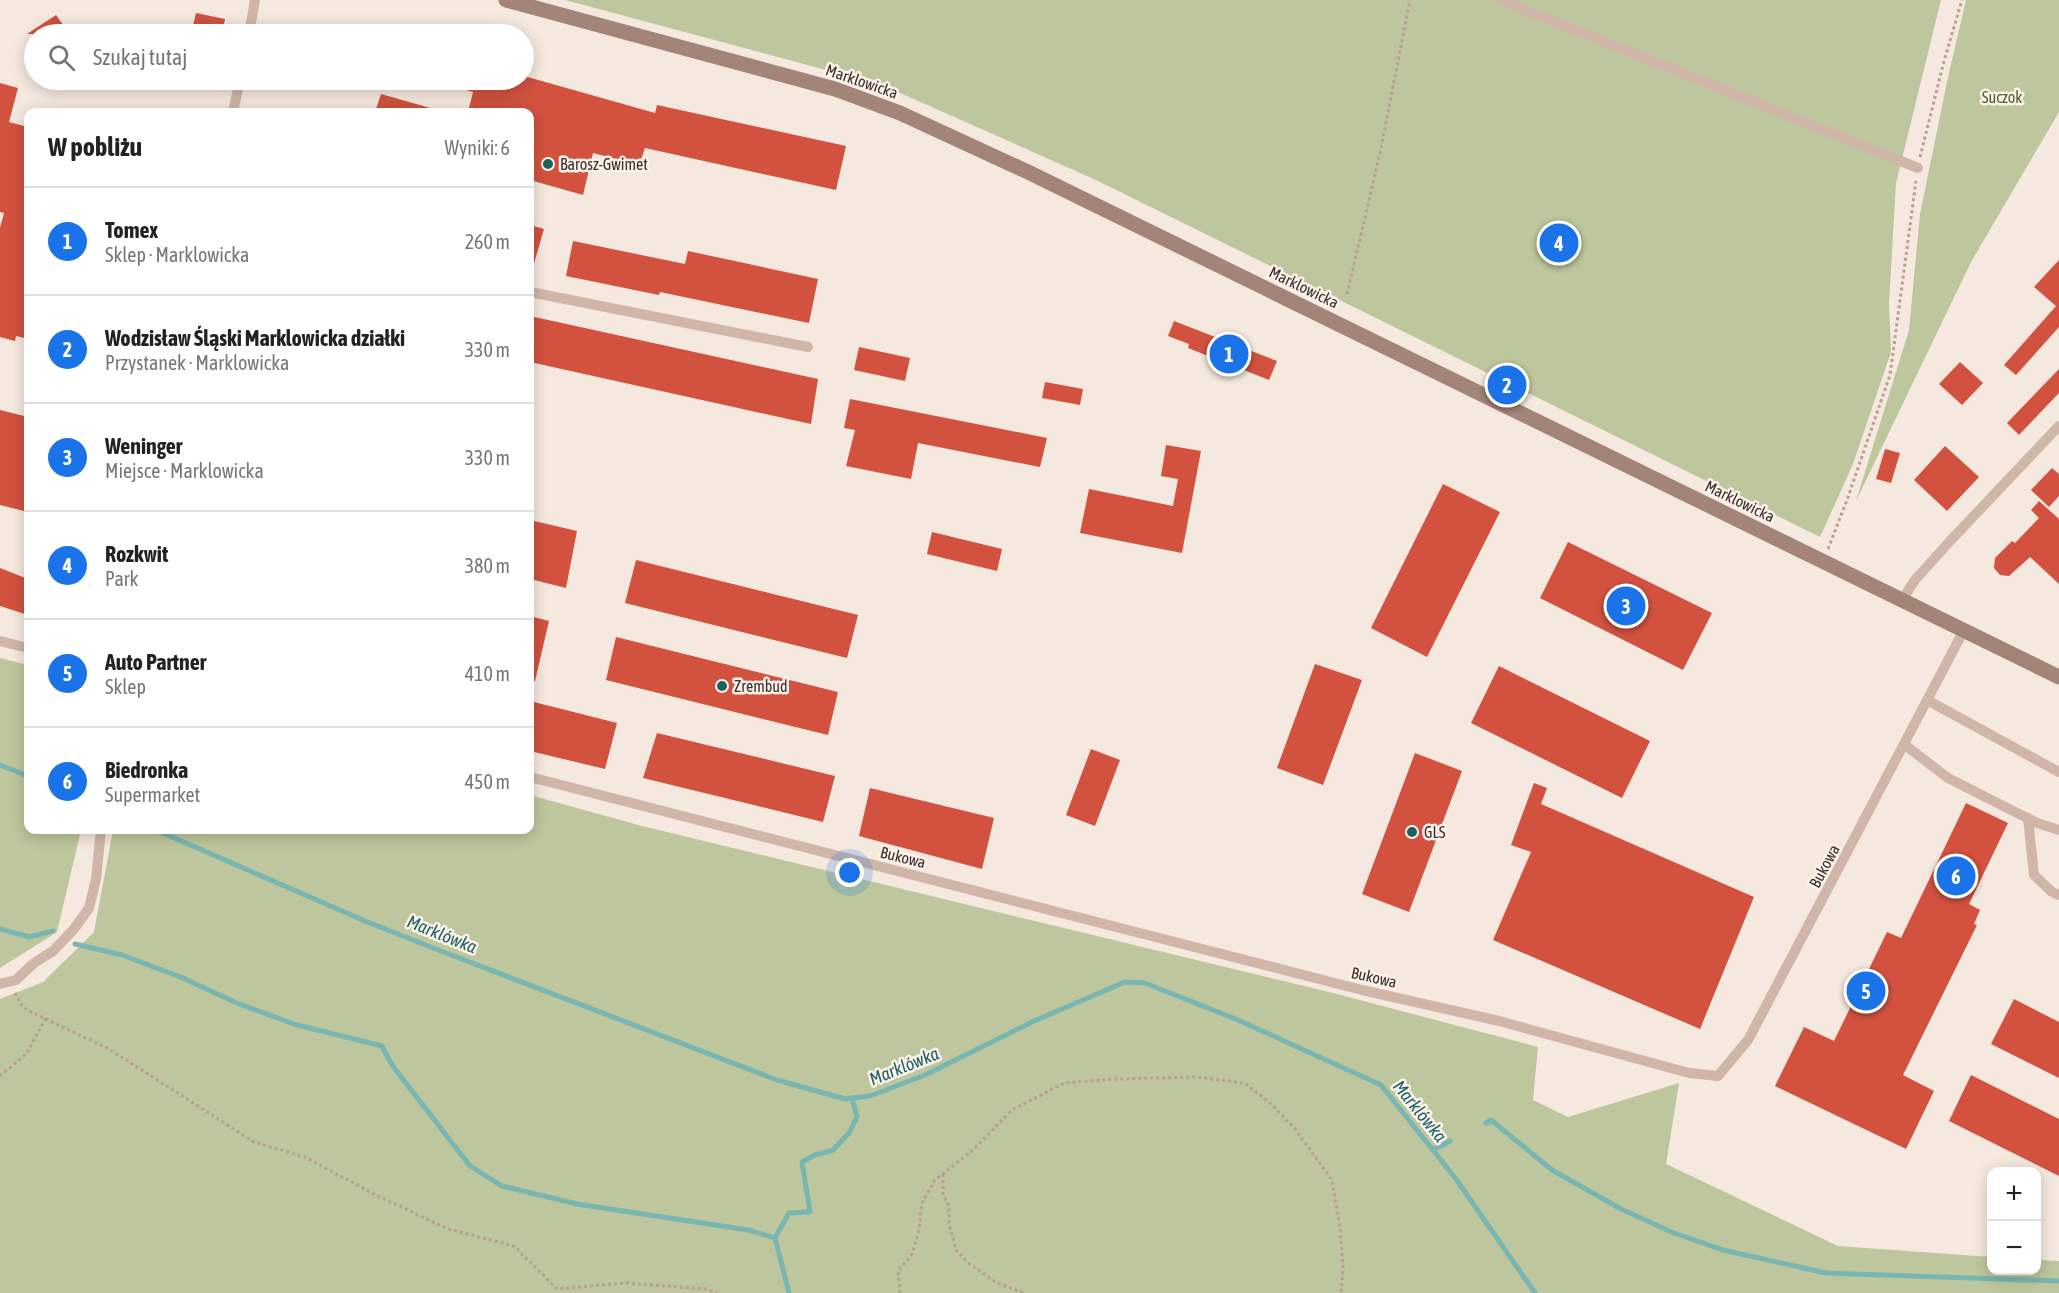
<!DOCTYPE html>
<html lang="pl">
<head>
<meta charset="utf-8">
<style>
	:root { --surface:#fff; --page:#f6f6f6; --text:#222; --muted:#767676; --line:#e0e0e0; --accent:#1a73e8 }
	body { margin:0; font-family:"Asap Condensed",sans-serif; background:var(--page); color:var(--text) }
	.controls { position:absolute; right:18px; bottom:18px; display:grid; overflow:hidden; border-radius:12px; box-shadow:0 3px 15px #0003 }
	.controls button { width:54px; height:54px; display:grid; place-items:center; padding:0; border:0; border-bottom:2px solid var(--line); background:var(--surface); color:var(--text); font:30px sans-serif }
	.you { position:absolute; left:850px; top:873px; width:21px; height:21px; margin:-15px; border:4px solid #fff; border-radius:50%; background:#1a73e8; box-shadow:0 0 0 9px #1a73e833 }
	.badge { display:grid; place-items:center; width:39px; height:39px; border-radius:50%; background:var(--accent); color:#fff; font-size:20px; font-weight:700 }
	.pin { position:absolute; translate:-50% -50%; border:3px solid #fff; box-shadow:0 2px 6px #0006 }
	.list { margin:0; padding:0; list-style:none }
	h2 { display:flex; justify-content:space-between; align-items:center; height:78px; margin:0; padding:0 24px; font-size:26px }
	h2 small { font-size:20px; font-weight:400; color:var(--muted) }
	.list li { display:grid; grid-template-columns:39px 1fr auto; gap:18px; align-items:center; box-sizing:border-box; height:108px; padding:0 24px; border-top:2px solid var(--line) }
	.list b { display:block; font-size:22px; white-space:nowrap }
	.list p { margin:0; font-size:20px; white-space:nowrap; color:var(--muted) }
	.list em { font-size:20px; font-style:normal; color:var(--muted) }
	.icon { flex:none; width:33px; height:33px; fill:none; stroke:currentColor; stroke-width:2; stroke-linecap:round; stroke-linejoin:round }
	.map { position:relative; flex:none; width:2059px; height:1293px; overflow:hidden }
	.search { position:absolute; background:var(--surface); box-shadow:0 3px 15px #0003; left:24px; top:24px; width:510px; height:66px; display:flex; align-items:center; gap:15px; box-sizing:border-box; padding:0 21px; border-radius:33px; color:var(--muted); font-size:22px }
	.panel { position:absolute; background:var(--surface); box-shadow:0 3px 15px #0003; left:24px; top:108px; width:510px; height:726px; border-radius:12px }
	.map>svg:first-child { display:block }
</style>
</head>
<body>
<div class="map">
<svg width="2059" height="1293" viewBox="0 0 2059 1293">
	<rect width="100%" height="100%" fill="#f5e8de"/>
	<!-- green -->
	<g fill="#bdc69c">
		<polygon points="565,0 1941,0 1896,183 1889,303 1891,352 1853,464 1820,537 1096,180 882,85"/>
		<polygon points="1966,0 2059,0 2059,112 1971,262 1856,501 1909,330 1920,214 1948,77"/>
		<polygon points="0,658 28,665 28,830 81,830 57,932 0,968"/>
		<polygon points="530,795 642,826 1337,994 1538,1047 1533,1100 1568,1117 1679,1083 1666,1164 1838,1246 1991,1257 1992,1270 2036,1270 2037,1260 2059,1261 2059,1293 0,1293 0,999 43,982 94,932 113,830 530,830"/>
	</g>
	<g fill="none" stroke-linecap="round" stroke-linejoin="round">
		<!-- stream -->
		<g stroke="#7ab6b1" stroke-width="5">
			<polyline points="0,765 28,776"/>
			<polyline points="156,830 365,921 428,946 777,1080 845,1099 870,1096 925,1075 1034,1021 1125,982 1145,983 1238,1020 1381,1085 1456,1179 1535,1293"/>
			<polyline points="0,929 29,937 53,931"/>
			<polyline points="75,944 122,955 183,978 239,1004 297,1025 382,1046 392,1065 470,1166 502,1186 577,1204 748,1230 775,1238"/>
			<polyline points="1486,1123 1491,1120 1552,1170 1623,1210 1674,1233 1723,1250 1826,1273 2059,1281"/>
			<polyline points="1433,1150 1450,1141"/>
			<polyline points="789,1293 775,1238 789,1213 810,1212 802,1162 815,1155 833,1150 849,1133 857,1117 852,1098"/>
		</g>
	</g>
	<!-- building -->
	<g fill="#d2523f">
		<polygon points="196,13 225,19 222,34 191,34"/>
		<polygon points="56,15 64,26 51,34 27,34"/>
		<polygon points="524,76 655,113 657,105 846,146 836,190 645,148 639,165 593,153 583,195 530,180 530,112 468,112 473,92 442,83 443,80 524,80"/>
		<polygon points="0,83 18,88 9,122 28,127 28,282 25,297 28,298 28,339 16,336 15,341 0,337 0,228 4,213 0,212"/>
		<polygon points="381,94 434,109 433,112 375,112"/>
		<polygon points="530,225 544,229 533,267 530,267"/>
		<polygon points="573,241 685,264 688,251 818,279 809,323 660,292 659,295 566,276"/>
		<polygon points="2059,260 2059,327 2016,375 2004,365 2056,306 2034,287"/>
		<polygon points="530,316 818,379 811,424 530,362"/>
		<polygon points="1174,321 1277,361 1269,380 1188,348 1189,344 1168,336"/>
		<polygon points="859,347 910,358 905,381 854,370"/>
		<polygon points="1960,362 1983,383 1962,405 1939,384"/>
		<polygon points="2059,369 2059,393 2019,435 2007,423"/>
		<polygon points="1045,382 1083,389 1080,405 1042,398"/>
		<polygon points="850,399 1047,438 1040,467 918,443 911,479 846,466 855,430 844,428"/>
		<polygon points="0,410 28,417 28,512 0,505"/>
		<polygon points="1166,445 1201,451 1182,553 1080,533 1089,489 1173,506 1178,479 1161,476"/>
		<polygon points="1945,446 1979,477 1947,511 1914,480"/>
		<polygon points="1885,449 1900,453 1891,483 1876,479"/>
		<polygon points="2052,468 2059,474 2059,496 2049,507 2031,490"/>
		<polygon points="1443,484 1500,512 1427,657 1371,628"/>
		<polygon points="2039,501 2059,519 2059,584 2030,557 2009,576 2000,575 1994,568 1995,558 2012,541 2015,543 2039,518 2031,510"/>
		<polygon points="530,520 577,531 566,588 530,579"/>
		<polygon points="932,532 1002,549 997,571 927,554"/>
		<polygon points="1568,542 1712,613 1683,670 1540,598"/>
		<polygon points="636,560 858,615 847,658 625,603"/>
		<polygon points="0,568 28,579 28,615 0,606"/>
		<polygon points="530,616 549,621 535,681 530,681"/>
		<polygon points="616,637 838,692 828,735 606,680"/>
		<polygon points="1315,664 1362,680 1323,785 1277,768"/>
		<polygon points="1499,666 1650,741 1622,798 1471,723"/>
		<polygon points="530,701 617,723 605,769 530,751"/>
		<polygon points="657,733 835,776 823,822 643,778"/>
		<polygon points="1091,749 1120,760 1095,826 1066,815"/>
		<polygon points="1415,753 1462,771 1409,912 1362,894"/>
		<polygon points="1534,783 1547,788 1541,804 1754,897 1700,1029 1493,940 1531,852 1511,845"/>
		<polygon points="870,788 994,818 982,869 859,836"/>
		<polygon points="1966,803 2008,823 1969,904 1980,910 1974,924 1977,925 1903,1075 1934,1091 1906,1149 1775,1086 1804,1027 1834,1041 1887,932 1901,938"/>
		<polygon points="2014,999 2059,1022 2059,1078 1991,1044"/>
		<polygon points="1971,1075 2059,1119 2059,1176 1949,1121"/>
	</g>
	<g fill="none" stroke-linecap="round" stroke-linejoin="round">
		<!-- path -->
		<g stroke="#bb9f92" stroke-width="3" stroke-dasharray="3 3" stroke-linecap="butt">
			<polyline points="1920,157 1944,61 1962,0"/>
			<polyline points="1347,294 1380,153 1410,0"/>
			<polyline points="1828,549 1847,500 1890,375 1916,181"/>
			<polyline points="15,993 23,1008 109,1049 254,1142 305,1157 374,1194 448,1229 514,1246 557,1289 626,1283 706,1289 717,1293"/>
			<polyline points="0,1076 26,1054 46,1018"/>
			<polyline points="943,1174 943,1195 949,1206 949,1223 956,1250 967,1262 997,1283 1024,1293"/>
			<polyline points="900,1293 898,1271 912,1254 919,1230 922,1203 935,1180 973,1150 1012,1110 1064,1083 1115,1079 1195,1077 1245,1083 1272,1105 1295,1129 1332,1180 1340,1228 1343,1267 1341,1293"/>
		</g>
		<!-- lane -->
		<g stroke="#cfb6a8" stroke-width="10">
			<polyline points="1501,0 1918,168"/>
			<polyline points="249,34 255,0"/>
			<polyline points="233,112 240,80"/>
			<polyline points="530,292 808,347"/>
			<polyline points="1902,600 1915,580 1951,540 2059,426"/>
			<polyline points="0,641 28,648"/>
			<polyline points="1927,700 2059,772"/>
			<polyline points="1905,745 1948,778 2037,823 2059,830"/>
			<polyline points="530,777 1362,990 1499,1021 1689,1073 1718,1076 1748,1040 1964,630"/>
			<polyline points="2028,818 2034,875 2052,892 2059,895"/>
			<polyline points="0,984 16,980 34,963 53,951 74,929 89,908 96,879 101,830"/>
		</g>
		<!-- secondary -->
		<polyline stroke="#a38479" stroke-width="15" points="506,0 835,89 900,113 1028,172 2059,677"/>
	</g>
	<!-- markers -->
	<g fill="#19625f" stroke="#fcf2eb" stroke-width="2">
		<circle cx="548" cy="164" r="6"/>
		<circle cx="722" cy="686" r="6"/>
		<circle cx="1412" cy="832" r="6"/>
	</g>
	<g text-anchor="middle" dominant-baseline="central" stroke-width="5" stroke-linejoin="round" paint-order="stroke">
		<!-- street labels -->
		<g font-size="16" fill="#3b2d29" stroke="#fcf2eb">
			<text transform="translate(862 81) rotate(19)">Marklowicka</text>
			<text transform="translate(1304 287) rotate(26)">Marklowicka</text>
			<text transform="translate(1740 501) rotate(26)">Marklowicka</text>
			<text transform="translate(903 857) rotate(14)">Bukowa</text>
			<text transform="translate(1824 866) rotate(-62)">Bukowa</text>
			<text transform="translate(1374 977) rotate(13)">Bukowa</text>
		</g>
		<!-- park labels -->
		<g font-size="16" fill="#505c2a" stroke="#fcf2eb">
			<text x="2002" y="97">Suczok</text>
		</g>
		<!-- poi labels -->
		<g font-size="16" fill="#3b2d29" stroke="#fcf2eb" text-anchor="start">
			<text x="560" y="164">Barosz-Gwimet</text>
			<text x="734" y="686">Zrembud</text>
			<text x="1424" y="832">GLS</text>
		</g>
		<!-- water labels -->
		<g font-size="18" font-style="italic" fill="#19625f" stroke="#fcf2eb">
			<text transform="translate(442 934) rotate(22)">Marklówka</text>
			<text transform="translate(904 1066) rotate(-22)">Marklówka</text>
			<text transform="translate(1420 1111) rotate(51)">Marklówka</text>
		</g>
	</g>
</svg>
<div class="controls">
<button>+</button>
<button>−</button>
</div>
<div class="you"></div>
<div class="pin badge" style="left:1229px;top:354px">1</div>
<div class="pin badge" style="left:1507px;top:385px">2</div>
<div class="pin badge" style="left:1626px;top:606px">3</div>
<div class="pin badge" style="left:1559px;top:243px">4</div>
<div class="pin badge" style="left:1866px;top:991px">5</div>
<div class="pin badge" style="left:1956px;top:876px">6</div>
<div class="search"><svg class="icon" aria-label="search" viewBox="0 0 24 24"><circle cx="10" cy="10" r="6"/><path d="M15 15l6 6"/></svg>Szukaj tutaj</div>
<section class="panel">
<h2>W pobliżu<small>Wyniki: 6</small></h2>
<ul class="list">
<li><span class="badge">1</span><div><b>Tomex</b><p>Sklep · Marklowicka</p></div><em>260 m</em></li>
<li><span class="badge">2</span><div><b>Wodzisław Śląski Marklowicka działki</b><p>Przystanek · Marklowicka</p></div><em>330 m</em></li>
<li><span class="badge">3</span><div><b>Weninger</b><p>Miejsce · Marklowicka</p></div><em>330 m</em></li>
<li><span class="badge">4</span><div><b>Rozkwit</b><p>Park</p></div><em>380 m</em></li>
<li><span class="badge">5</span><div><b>Auto Partner</b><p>Sklep</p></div><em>410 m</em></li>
<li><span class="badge">6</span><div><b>Biedronka</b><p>Supermarket</p></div><em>450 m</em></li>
</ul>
</section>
</div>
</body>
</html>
